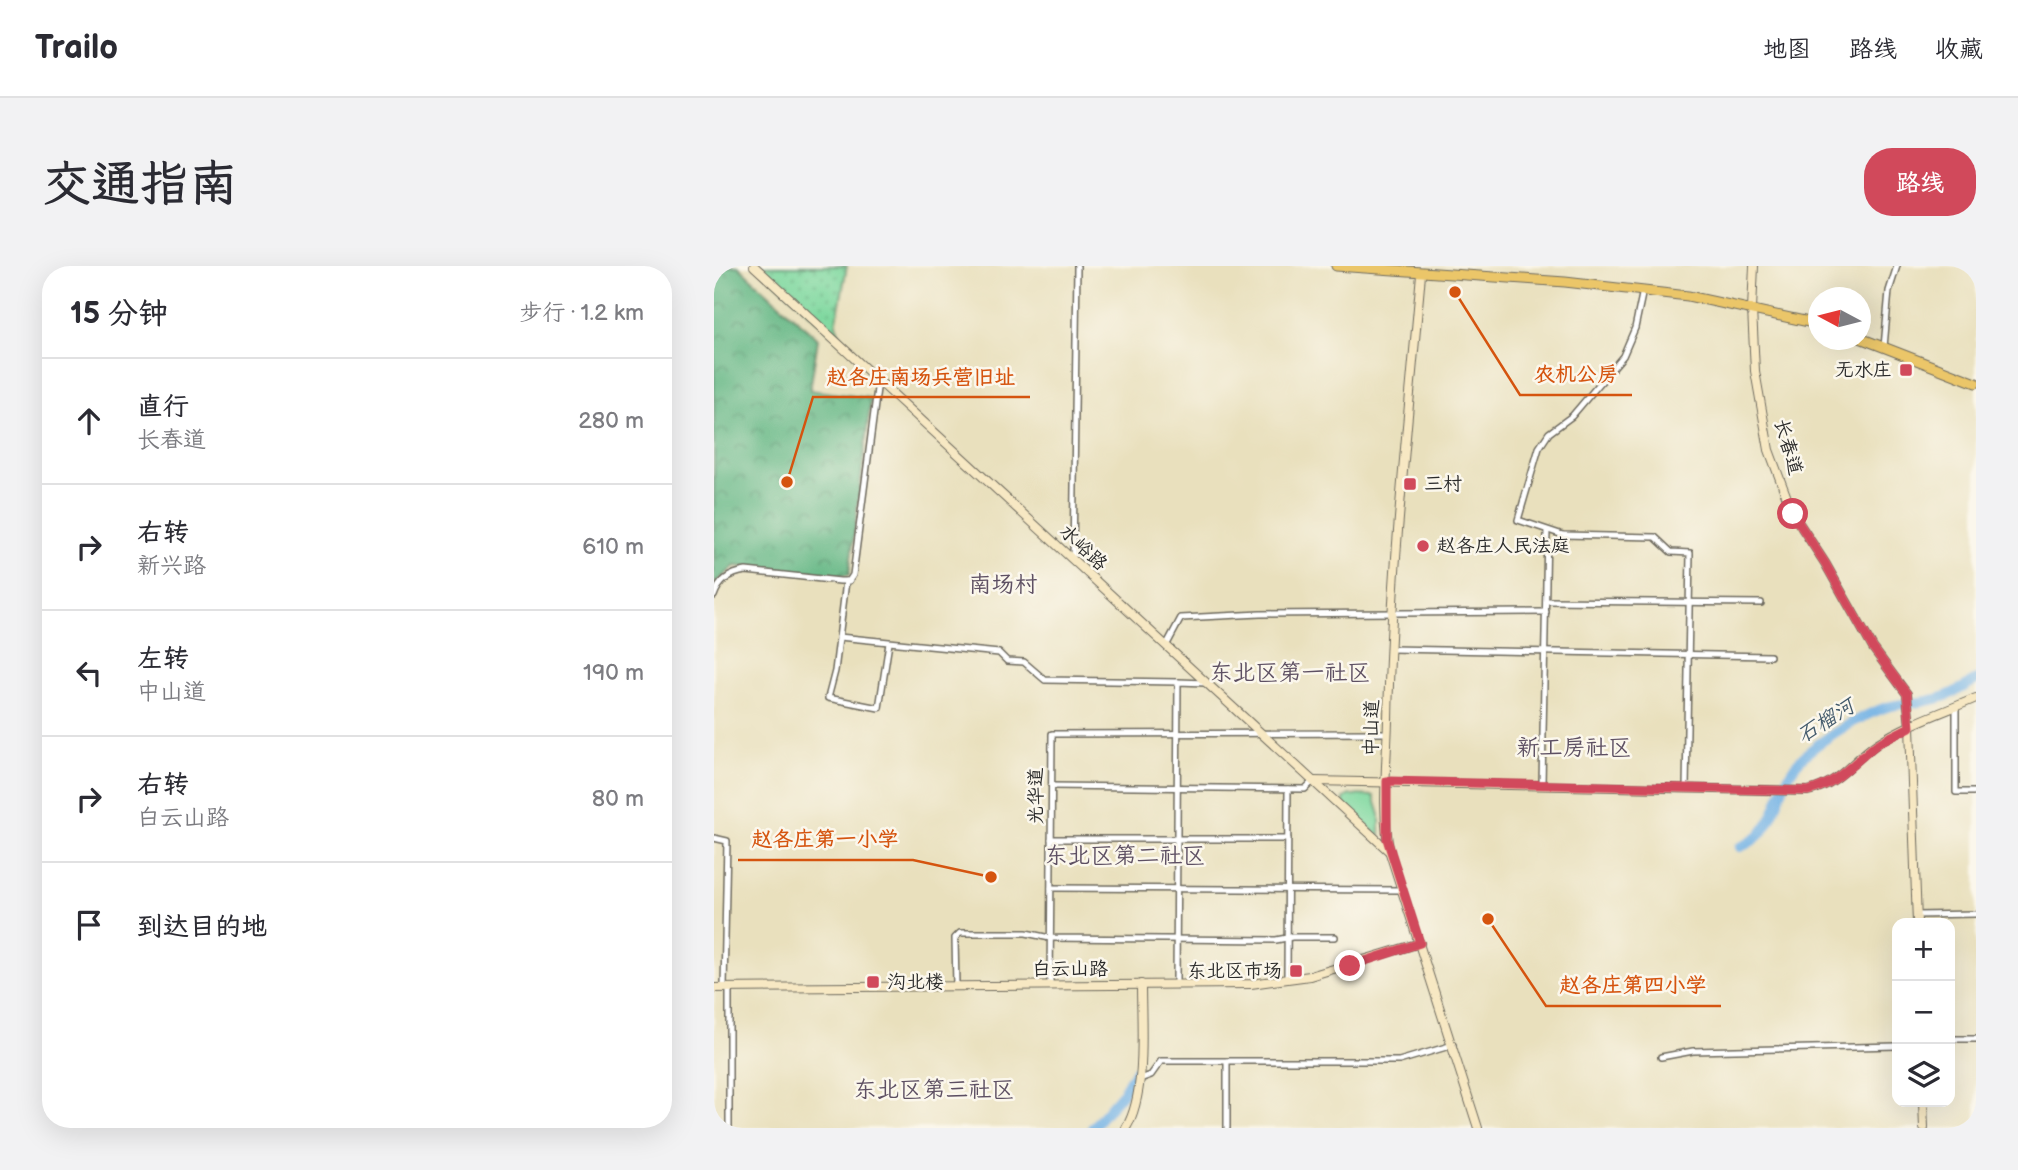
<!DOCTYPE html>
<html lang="zh">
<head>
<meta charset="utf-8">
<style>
	:root { --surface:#fff; --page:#f2f2f3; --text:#2b2b33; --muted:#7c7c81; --line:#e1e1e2; --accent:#d1495b }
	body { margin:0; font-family:"Balsamiq Sans","LXGW WenKai TC",sans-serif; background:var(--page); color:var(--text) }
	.controls { position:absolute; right:21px; bottom:21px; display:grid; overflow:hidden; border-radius:14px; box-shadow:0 7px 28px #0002 }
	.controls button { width:63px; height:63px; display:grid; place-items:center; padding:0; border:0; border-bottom:2px solid var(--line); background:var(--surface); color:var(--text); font:35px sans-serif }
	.compass { position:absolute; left:1094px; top:21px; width:63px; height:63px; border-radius:50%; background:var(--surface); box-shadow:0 7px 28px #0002; rotate:277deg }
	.stop { position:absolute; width:21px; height:21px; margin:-16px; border:5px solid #d1495b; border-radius:50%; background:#fff }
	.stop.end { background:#d1495b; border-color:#fff; box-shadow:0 2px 7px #0008 }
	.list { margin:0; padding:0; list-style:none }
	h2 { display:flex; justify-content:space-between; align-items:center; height:91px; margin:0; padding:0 28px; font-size:30px }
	h2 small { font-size:23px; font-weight:400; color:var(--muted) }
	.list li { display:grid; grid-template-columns:46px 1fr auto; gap:21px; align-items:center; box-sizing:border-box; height:126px; padding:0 28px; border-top:2px solid var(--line) }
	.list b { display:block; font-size:26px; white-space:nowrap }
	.list p { margin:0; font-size:23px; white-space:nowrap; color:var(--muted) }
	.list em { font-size:23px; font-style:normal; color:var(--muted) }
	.icon { flex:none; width:38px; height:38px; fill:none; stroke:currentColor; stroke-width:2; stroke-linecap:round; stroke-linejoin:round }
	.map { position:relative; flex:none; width:1262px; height:862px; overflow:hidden; border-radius:28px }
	header { display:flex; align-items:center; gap:42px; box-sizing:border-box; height:98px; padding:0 35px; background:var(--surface); border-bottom:2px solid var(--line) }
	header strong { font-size:33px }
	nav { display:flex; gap:38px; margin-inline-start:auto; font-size:24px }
	.intro { display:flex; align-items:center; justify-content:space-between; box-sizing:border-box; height:168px; padding:0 42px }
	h1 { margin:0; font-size:49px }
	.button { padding:18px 32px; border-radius:28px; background:var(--accent); color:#fff; font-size:24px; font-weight:700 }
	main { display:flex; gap:42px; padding:0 42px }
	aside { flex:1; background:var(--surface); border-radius:28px; box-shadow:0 7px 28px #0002 }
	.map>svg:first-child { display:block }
</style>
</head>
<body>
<header>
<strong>Trailo</strong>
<nav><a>地图</a><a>路线</a><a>收藏</a></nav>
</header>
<div class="intro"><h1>交通指南</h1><a class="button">路线</a></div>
<main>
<aside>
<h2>15 分钟<small>步行 · 1.2 km</small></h2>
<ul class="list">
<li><svg class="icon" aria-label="ahead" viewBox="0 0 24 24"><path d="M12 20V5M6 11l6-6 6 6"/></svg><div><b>直行</b><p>长春道</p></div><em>280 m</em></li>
<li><svg class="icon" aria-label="right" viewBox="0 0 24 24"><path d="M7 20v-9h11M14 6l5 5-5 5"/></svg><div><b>右转</b><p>新兴路</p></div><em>610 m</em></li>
<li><svg class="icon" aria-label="left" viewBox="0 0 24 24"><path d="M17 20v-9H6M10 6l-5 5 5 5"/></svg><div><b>左转</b><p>中山道</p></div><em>190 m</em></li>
<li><svg class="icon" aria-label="right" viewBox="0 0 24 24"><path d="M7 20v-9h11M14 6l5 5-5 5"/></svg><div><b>右转</b><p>白云山路</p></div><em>80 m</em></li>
<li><svg class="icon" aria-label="arrive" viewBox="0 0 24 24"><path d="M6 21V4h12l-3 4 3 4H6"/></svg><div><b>到达目的地</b></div></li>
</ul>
</aside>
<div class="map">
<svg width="1262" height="862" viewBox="0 0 1262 862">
	<defs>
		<pattern id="grass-dots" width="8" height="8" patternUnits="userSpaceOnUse" patternTransform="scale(1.75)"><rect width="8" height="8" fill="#7ed89f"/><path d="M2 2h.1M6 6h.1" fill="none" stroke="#6dba89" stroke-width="1.8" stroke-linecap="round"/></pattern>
		<pattern id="forest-crowns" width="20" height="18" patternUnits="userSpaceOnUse" patternTransform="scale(1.75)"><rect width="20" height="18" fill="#66b886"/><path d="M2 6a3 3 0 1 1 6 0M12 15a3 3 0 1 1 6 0" fill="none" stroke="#54966e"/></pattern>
	</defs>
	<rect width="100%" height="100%" fill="#fbf7ec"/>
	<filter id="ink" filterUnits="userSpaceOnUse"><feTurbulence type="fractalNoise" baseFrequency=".0143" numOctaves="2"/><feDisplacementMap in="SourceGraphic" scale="14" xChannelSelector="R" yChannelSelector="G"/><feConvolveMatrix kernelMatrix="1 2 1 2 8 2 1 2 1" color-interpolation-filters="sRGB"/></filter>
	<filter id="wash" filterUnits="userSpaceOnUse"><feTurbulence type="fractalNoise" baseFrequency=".00686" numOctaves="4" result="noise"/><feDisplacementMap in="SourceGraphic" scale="28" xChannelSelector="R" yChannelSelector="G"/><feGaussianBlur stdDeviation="1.57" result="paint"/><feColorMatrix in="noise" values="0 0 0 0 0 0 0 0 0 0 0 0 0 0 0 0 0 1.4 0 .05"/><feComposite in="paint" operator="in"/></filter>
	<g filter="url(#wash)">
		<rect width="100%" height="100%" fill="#e9e0bd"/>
		<!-- grass -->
		<polygon fill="url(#grass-dots)" stroke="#548265" stroke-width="2" points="44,0 133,0 122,59 130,79"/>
		<!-- forest -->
		<polygon fill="url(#forest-crowns)" stroke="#487258" stroke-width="2" points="0,0 24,0 104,73 96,124 157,132 135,309 127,310 21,300 0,318"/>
		<!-- garden -->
		<polygon fill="#7ed89f" stroke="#548265" stroke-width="2" points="636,529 660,530 666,549 666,569 662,568 630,539 630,532"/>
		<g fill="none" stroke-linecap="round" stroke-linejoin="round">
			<!-- river -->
			<g stroke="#70b0e4" stroke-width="10">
				<path d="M1026,581C1068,566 1058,521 1088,492C1107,473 1145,451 1170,442C1186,436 1202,438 1218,434C1234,431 1248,422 1262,414"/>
				<polyline points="378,862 409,826 421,805"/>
			</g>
		</g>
	</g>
	<g filter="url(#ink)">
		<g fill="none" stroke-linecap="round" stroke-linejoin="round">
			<defs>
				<g id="street">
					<polyline points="929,24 921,62 909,90 858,150 835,167 825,182 804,254 849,269 941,271 957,286 976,287 972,523"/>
					<polyline points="1170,81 1175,25 1183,0"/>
					<polyline points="359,294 363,0"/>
					<polyline points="132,315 121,405 114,432 165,442 175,377"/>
					<path d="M0,330C5,315 17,307 32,305L126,315H135L139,309L164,115"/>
					<polyline points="832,335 1047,337"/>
					<polyline points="125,371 285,387 293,395 310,396 331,414 464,416"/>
					<polyline points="452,380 467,352 546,348 832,346"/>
					<polyline points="677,383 1056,390"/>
					<polyline points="1242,441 1242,526 1262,526"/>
					<polyline points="828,518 833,265"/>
					<polyline points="338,520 591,523 599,515"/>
					<polyline points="0,572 13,575 10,721"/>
					<polyline points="337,573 574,573"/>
					<polyline points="337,622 688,624"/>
					<polyline points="1203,649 1262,648"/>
					<polyline points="573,714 574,523"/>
					<polyline points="462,718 464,416 492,417"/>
					<polyline points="336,719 338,468 674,467"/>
					<polyline points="242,720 241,672 246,667 312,667 336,672 562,674 578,671 621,671"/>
					<polyline points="1236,773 1262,773"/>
					<polyline points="947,791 979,785 1183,780"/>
					<polyline points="513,795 513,862"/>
					<polyline points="426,813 437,809 447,795 685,795 739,779"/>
					<polyline points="15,862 15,721"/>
				</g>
				<g id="secondary">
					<polyline points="40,0 676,586"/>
					<polyline points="1040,0 1038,43 1041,105 1055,184 1079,248 1111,297 1159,382 1193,428 1196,461 1203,657"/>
					<path d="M707,8C694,156 677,305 674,454C673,494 667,548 676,587L764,862"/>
					<path d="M599,515L1094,525C1127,517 1137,495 1164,477C1193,458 1230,446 1262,432"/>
					<polyline points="0,722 537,718 596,710 706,677"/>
					<polyline points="1209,836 1210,862"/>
					<path d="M412,862C433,827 427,760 427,718"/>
				</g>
				<g id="primary">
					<polyline points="622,0 851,16 974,30 1104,58"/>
					<polyline points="1146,72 1262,117"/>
				</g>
			</defs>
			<!-- street casing -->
			<use href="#street" stroke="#6e6a5e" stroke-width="8"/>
			<!-- secondary casing -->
			<use href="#secondary" stroke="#6e6a5e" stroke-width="10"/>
			<!-- primary casing -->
			<use href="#primary" stroke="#6e6a5e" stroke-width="11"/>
			<!-- street -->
			<use href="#street" stroke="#fff" stroke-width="5"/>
			<!-- secondary -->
			<use href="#secondary" stroke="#f7e8c3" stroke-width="8"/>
			<!-- primary -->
			<use href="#primary" stroke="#ebc669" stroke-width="9"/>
		</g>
	</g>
	<g fill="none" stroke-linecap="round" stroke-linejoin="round" filter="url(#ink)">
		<!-- route -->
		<path stroke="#d1495b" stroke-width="9" d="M636,700L706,677L673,573V515L1094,525C1123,518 1139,497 1162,479C1172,472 1185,467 1196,461L1193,428L1159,382L1111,297L1079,248"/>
	</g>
	<!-- markers -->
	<g fill="#d1495b" stroke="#fbf7ec" stroke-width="2.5">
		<rect x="1185" y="97" width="14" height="14" rx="3.5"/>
		<rect x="689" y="211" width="14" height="14" rx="3.5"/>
		<circle cx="709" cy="280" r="7"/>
		<rect x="575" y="698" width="14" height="14" rx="3.5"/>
		<rect x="152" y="709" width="14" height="14" rx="3.5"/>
	</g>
	<g text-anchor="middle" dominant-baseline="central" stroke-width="5" stroke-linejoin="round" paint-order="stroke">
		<!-- poi labels -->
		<g font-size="19" fill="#2b2b2b" stroke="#fbf7ec" text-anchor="start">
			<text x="1178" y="104" text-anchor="end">无水庄</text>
			<text x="710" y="218">三村</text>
			<text x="723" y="280">赵各庄人民法庭</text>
			<text x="568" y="705" text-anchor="end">东北区市场</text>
			<text x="173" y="716">沟北楼</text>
		</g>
		<!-- street labels -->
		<g font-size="19" fill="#2b2b2b" stroke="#fbf7ec">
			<text transform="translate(1074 181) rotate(74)">长春道</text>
			<text transform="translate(369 282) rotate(43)">水峪路</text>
			<text transform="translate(658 462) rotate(-89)">中山道</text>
			<text transform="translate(322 530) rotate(-90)">光华道</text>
			<text x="356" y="703">白云山路</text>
		</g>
		<!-- water labels -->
		<g font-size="21" font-style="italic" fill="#435a6c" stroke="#fbf7ec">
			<text transform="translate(1112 455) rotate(-32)">石榴河</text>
		</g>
		<!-- quarter labels -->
		<g font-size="23" fill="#5e5063" stroke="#fbf7ec">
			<text x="289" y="319">南场村</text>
			<text x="576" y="407">东北区第一社区</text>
			<text x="860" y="482">新工房社区</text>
			<text x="411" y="590">东北区第二社区</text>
			<text x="220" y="824">东北区第三社区</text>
		</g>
	</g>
	<!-- callouts -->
	<path fill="none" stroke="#d5540f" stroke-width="2.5" d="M741 26L806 129H918M73 216L99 131H316M277 611L199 594H24M774 653L832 740H1007"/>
	<g fill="#d5540f" stroke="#fbf7ec" stroke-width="2.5">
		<circle cx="741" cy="26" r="7"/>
		<circle cx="73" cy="216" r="7"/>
		<circle cx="277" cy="611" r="7"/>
		<circle cx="774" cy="653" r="7"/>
	</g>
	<g font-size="21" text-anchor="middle" font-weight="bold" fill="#d5540f" stroke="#fbf7ec" stroke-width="5" stroke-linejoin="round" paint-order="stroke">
		<text x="862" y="115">农机公房</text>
		<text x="207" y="118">赵各庄南场兵营旧址</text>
		<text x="111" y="580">赵各庄第一小学</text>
		<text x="919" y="726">赵各庄第四小学</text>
	</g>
</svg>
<div class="controls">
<button>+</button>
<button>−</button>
<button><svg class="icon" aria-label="layers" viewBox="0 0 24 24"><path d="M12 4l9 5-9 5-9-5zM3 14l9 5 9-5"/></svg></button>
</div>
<svg class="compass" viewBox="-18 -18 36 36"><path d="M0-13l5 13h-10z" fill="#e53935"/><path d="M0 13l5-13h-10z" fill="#7c7c81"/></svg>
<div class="stop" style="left:1079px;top:248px"></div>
<div class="stop end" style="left:636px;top:700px"></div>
</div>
</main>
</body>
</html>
